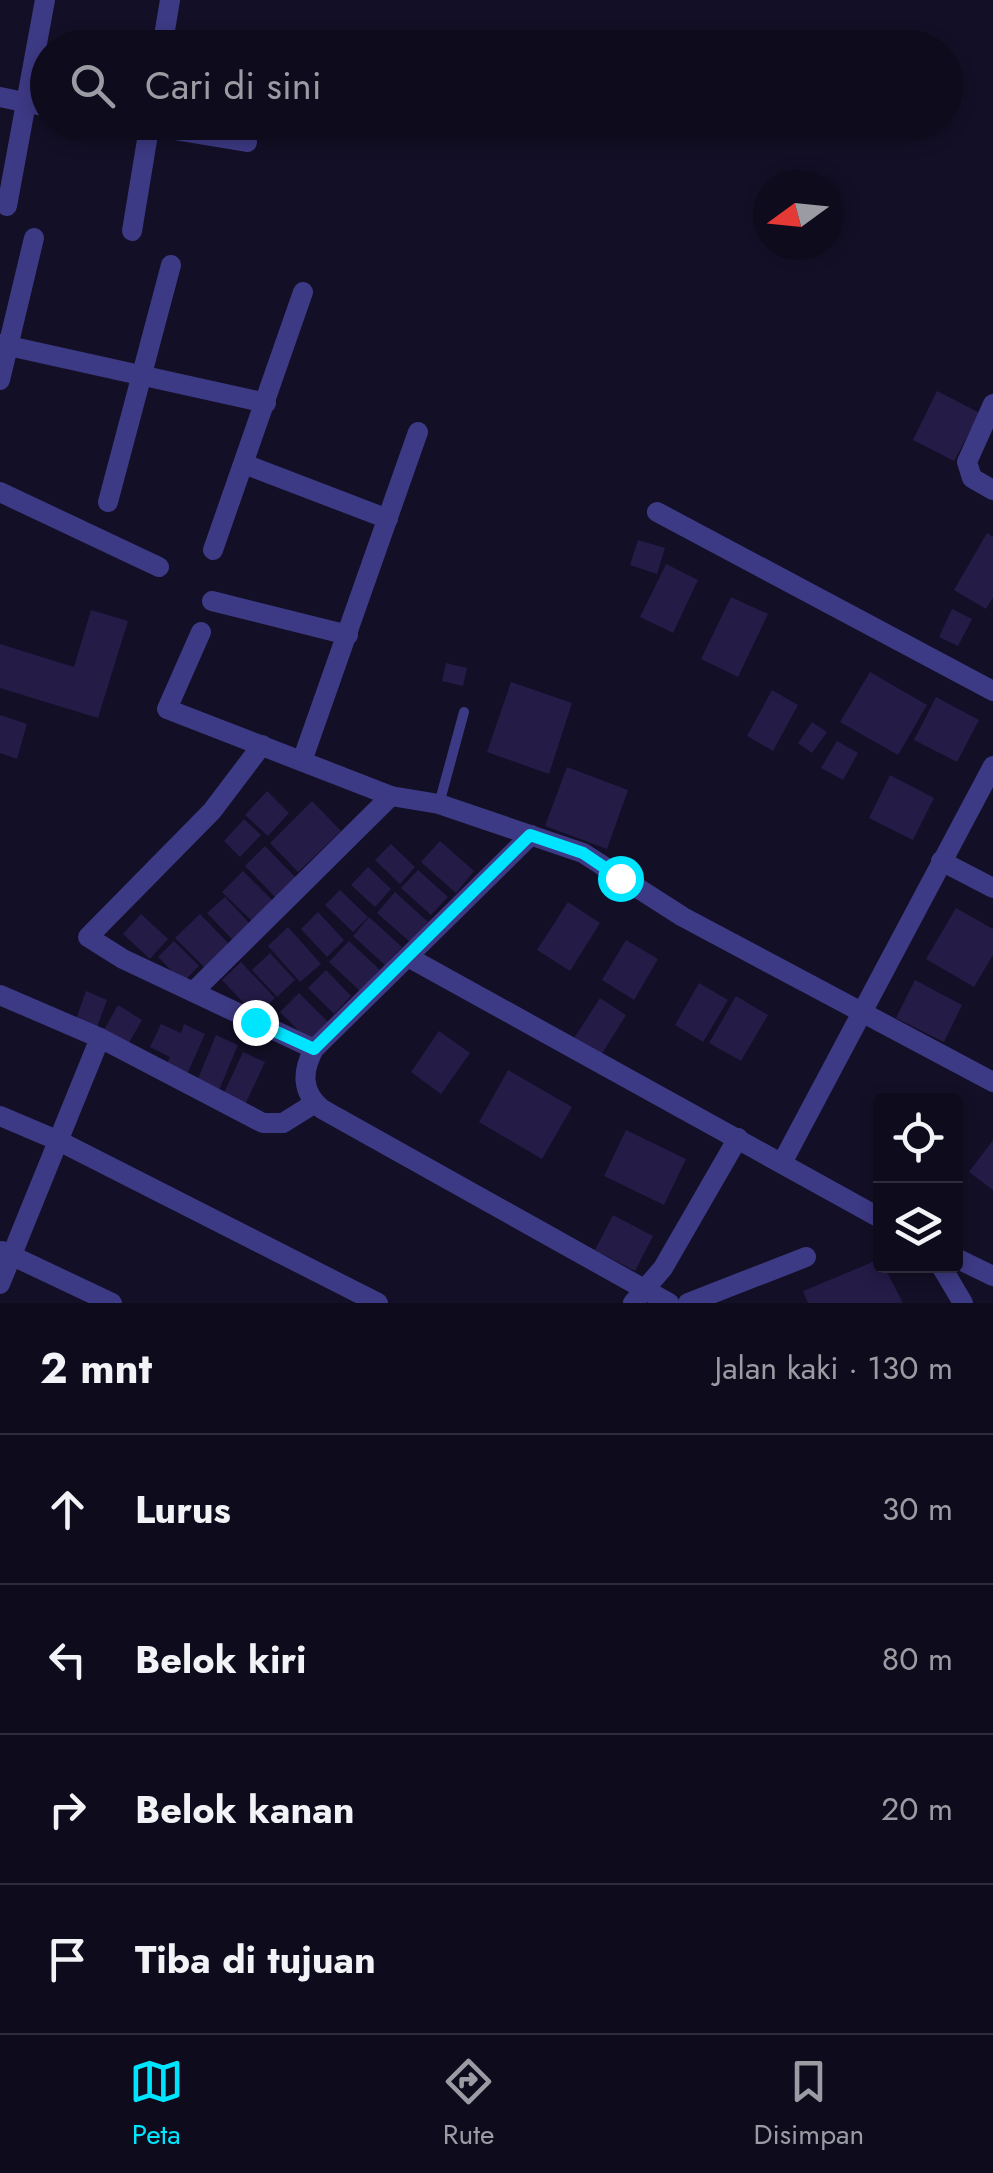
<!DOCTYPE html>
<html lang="id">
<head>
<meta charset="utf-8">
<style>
	:root { --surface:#0e0b1c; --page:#171425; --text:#f1f3f6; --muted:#9b9ba3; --line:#2e2b3b; --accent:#00e5ff }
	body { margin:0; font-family:Jost,sans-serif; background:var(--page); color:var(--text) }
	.controls { position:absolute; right:30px; bottom:30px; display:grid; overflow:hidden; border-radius:10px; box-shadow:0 5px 15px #0003 }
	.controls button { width:90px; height:90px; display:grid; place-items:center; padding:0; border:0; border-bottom:2px solid var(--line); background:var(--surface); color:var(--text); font:50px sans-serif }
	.compass { position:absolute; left:753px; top:170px; width:90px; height:90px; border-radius:50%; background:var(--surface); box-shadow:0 5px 15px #0003; rotate:255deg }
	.stop { position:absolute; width:30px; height:30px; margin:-22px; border:8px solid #00e5ff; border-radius:50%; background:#fff }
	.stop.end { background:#00e5ff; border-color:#fff; box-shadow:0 2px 10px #0008 }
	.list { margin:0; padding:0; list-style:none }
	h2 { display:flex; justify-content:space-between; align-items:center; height:130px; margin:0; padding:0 40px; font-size:42px }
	h2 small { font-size:32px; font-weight:400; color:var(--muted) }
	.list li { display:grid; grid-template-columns:65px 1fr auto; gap:30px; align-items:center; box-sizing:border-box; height:150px; padding:0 40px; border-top:2px solid var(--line) }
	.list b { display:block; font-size:38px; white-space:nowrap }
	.list em { font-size:32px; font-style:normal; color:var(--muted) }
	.icon { flex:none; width:55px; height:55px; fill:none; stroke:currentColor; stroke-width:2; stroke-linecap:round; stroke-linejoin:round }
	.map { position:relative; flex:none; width:993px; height:1303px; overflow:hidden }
	.search { position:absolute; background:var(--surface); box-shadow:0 5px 15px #0003; left:30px; right:30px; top:30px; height:110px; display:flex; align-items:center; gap:25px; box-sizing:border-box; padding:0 35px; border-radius:55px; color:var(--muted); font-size:38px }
	.sheet { height:730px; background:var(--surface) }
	nav { display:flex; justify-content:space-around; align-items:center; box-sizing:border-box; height:140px; border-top:2px solid var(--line); background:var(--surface); font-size:28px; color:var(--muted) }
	nav a { display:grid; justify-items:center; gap:5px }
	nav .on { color:var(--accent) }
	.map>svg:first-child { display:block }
</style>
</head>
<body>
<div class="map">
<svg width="993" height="1303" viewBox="0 0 993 1303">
	<rect width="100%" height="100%" fill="#130f26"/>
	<!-- building -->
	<g fill="#241b47">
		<polygon points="937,391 980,413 954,461 913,440"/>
		<polygon points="987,533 993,537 993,597 986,609 954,590"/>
		<polygon points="638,540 665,548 657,574 630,565"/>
		<polygon points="666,564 698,580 673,633 640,617"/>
		<polygon points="731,597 768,614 738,677 701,659"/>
		<polygon points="952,609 972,619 958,646 939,637"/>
		<polygon points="91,610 128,621 98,718 0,688 0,644 74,667"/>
		<polygon points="446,663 467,668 463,686 442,681"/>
		<polygon points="870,672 927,705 898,755 840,722"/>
		<polygon points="511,682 572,703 549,774 487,752"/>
		<polygon points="772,690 798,705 773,751 747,736"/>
		<polygon points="936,697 979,720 957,762 914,740"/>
		<polygon points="0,715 27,724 17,759 0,753"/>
		<polygon points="812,722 827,732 812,753 798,743"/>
		<polygon points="837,741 858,753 843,780 821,768"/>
		<polygon points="567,767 628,790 607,849 545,826"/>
		<polygon points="890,775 934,798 913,840 869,818"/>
		<polygon points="267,791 289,813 268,836 245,815"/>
		<polygon points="312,801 341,831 298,872 270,843"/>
		<polygon points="244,819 261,835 240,857 224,841"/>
		<polygon points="440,841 474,871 456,893 421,862"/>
		<polygon points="391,844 415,867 400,884 375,860"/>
		<polygon points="265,846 298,880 278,900 245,866"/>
		<polygon points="368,867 391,889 375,907 351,885"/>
		<polygon points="418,870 448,897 431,915 401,888"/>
		<polygon points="243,871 275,903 254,923 222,892"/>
		<polygon points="340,890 368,917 353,932 325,905"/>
		<polygon points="395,892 428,922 410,942 377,913"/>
		<polygon points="225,897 249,923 232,939 207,913"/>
		<polygon points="568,902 600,923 570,971 537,950"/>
		<polygon points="956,908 993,929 993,955 974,987 926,959"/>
		<polygon points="318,912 344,940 327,957 301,929"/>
		<polygon points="141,914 168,939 150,959 123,934"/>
		<polygon points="200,914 230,945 206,969 175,938"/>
		<polygon points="369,917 402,947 385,965 353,936"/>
		<polygon points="288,927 321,964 300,982 268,946"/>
		<polygon points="626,940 658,959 634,1000 602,980"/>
		<polygon points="174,941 199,966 183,982 158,957"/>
		<polygon points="349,941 380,970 360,991 329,962"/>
		<polygon points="270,953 295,980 277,997 252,970"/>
		<polygon points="241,962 275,998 256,1016 222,980"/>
		<polygon points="326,970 351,996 334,1014 308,988"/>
		<polygon points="915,980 962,1005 944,1042 896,1018"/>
		<polygon points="699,983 728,1000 703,1042 675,1025"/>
		<polygon points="86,991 107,1000 96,1030 75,1022"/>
		<polygon points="299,993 328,1022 309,1041 280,1012"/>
		<polygon points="736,996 768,1015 741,1061 709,1043"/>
		<polygon points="600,998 626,1015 598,1060 571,1043"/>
		<polygon points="118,1005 142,1020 122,1055 98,1041"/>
		<polygon points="161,1024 181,1033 184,1024 205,1034 184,1081 163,1072 170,1057 150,1047"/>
		<polygon points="439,1031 470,1053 441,1094 411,1072"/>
		<polygon points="216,1035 238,1045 219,1090 197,1081"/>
		<polygon points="243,1052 265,1062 245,1105 223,1095"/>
		<polygon points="508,1070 572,1107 542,1159 479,1122"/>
		<polygon points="626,1130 686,1159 664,1205 604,1176"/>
		<polygon points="993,1140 993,1190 969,1172"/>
		<polygon points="613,1215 653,1236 635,1271 595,1250"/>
		<polygon points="880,1259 903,1303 808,1303 803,1291"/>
	</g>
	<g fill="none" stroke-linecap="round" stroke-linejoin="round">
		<!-- service -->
		<polyline stroke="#3d3a85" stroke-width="10" points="439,804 464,712"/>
		<!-- minor -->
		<g stroke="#3d3a85" stroke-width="20">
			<polyline points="162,48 170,0"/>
			<polyline points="0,97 48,107"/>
			<polyline points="126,122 247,142"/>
			<polyline points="7,206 45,0"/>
			<polyline points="132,231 150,122"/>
			<polyline points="0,344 266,403"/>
			<polyline points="0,380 34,238"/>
			<polyline points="993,404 967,462 972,478 993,490"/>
			<polyline points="244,464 388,519"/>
			<polyline points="0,492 159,567"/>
			<polyline points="108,502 171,265"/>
			<polyline points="657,512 993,691"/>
			<polyline points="213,550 303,292"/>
			<polyline points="212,601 348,635"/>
			<polyline points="201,632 167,709 391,796 439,804 583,853 683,917 993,1082"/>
			<polyline points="262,745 212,811 88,937 123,959 314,1049"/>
			<polyline points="302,761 418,432"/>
			<path d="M531,835L314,1049C302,1071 301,1092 322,1109L669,1303"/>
			<polyline points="941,861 993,888"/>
			<polyline points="408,957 880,1218"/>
			<polyline points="193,992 391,796"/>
			<polyline points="0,995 100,1038 263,1123 283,1123 315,1103"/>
			<polyline points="0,1116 59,1141 378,1303"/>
			<polyline points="783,1161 993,766"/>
			<polyline points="2,1251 112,1303"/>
			<polyline points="956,1258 993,1276"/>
			<polyline points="941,1266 963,1303"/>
			<polyline points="0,1284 100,1038"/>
			<polyline points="633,1303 663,1268 738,1138"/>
			<polyline points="688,1303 806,1257"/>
		</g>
	</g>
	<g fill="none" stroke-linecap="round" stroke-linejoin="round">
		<!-- route -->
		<polyline stroke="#00e5ff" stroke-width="12" points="255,1022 314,1049 530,835 583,853 620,878"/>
	</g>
</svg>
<div class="controls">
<button><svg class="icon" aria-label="locate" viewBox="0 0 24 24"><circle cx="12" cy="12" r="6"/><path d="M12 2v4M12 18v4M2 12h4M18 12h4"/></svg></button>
<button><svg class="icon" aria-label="layers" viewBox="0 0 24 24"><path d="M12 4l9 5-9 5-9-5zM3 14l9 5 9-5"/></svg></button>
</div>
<svg class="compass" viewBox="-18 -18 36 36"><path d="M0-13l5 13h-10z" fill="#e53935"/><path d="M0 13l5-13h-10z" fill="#9b9ba3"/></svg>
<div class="stop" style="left:620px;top:878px"></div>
<div class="stop end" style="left:255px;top:1022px"></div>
<div class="search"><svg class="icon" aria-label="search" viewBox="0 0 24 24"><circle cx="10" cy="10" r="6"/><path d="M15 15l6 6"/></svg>Cari di sini</div>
</div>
<section class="sheet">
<h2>2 mnt<small>Jalan kaki · 130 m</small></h2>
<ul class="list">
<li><svg class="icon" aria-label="ahead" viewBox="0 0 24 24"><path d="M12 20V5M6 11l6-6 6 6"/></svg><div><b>Lurus</b></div><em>30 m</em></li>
<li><svg class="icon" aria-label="left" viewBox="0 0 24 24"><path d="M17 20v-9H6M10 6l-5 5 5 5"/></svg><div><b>Belok kiri</b></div><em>80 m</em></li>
<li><svg class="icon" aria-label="right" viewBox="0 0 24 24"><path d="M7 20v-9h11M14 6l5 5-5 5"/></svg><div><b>Belok kanan</b></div><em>20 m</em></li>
<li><svg class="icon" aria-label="arrive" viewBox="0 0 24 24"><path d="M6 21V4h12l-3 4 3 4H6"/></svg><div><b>Tiba di tujuan</b></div></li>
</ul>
</section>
<nav>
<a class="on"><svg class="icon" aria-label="map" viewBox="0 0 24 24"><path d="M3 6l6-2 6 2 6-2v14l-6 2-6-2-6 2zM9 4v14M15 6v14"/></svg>Peta</a>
<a><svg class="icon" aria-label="directions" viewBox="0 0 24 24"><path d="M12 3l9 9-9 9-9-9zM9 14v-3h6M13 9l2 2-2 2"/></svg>Rute</a>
<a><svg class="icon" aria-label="saved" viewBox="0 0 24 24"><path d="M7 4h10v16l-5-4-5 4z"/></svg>Disimpan</a>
</nav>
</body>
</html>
